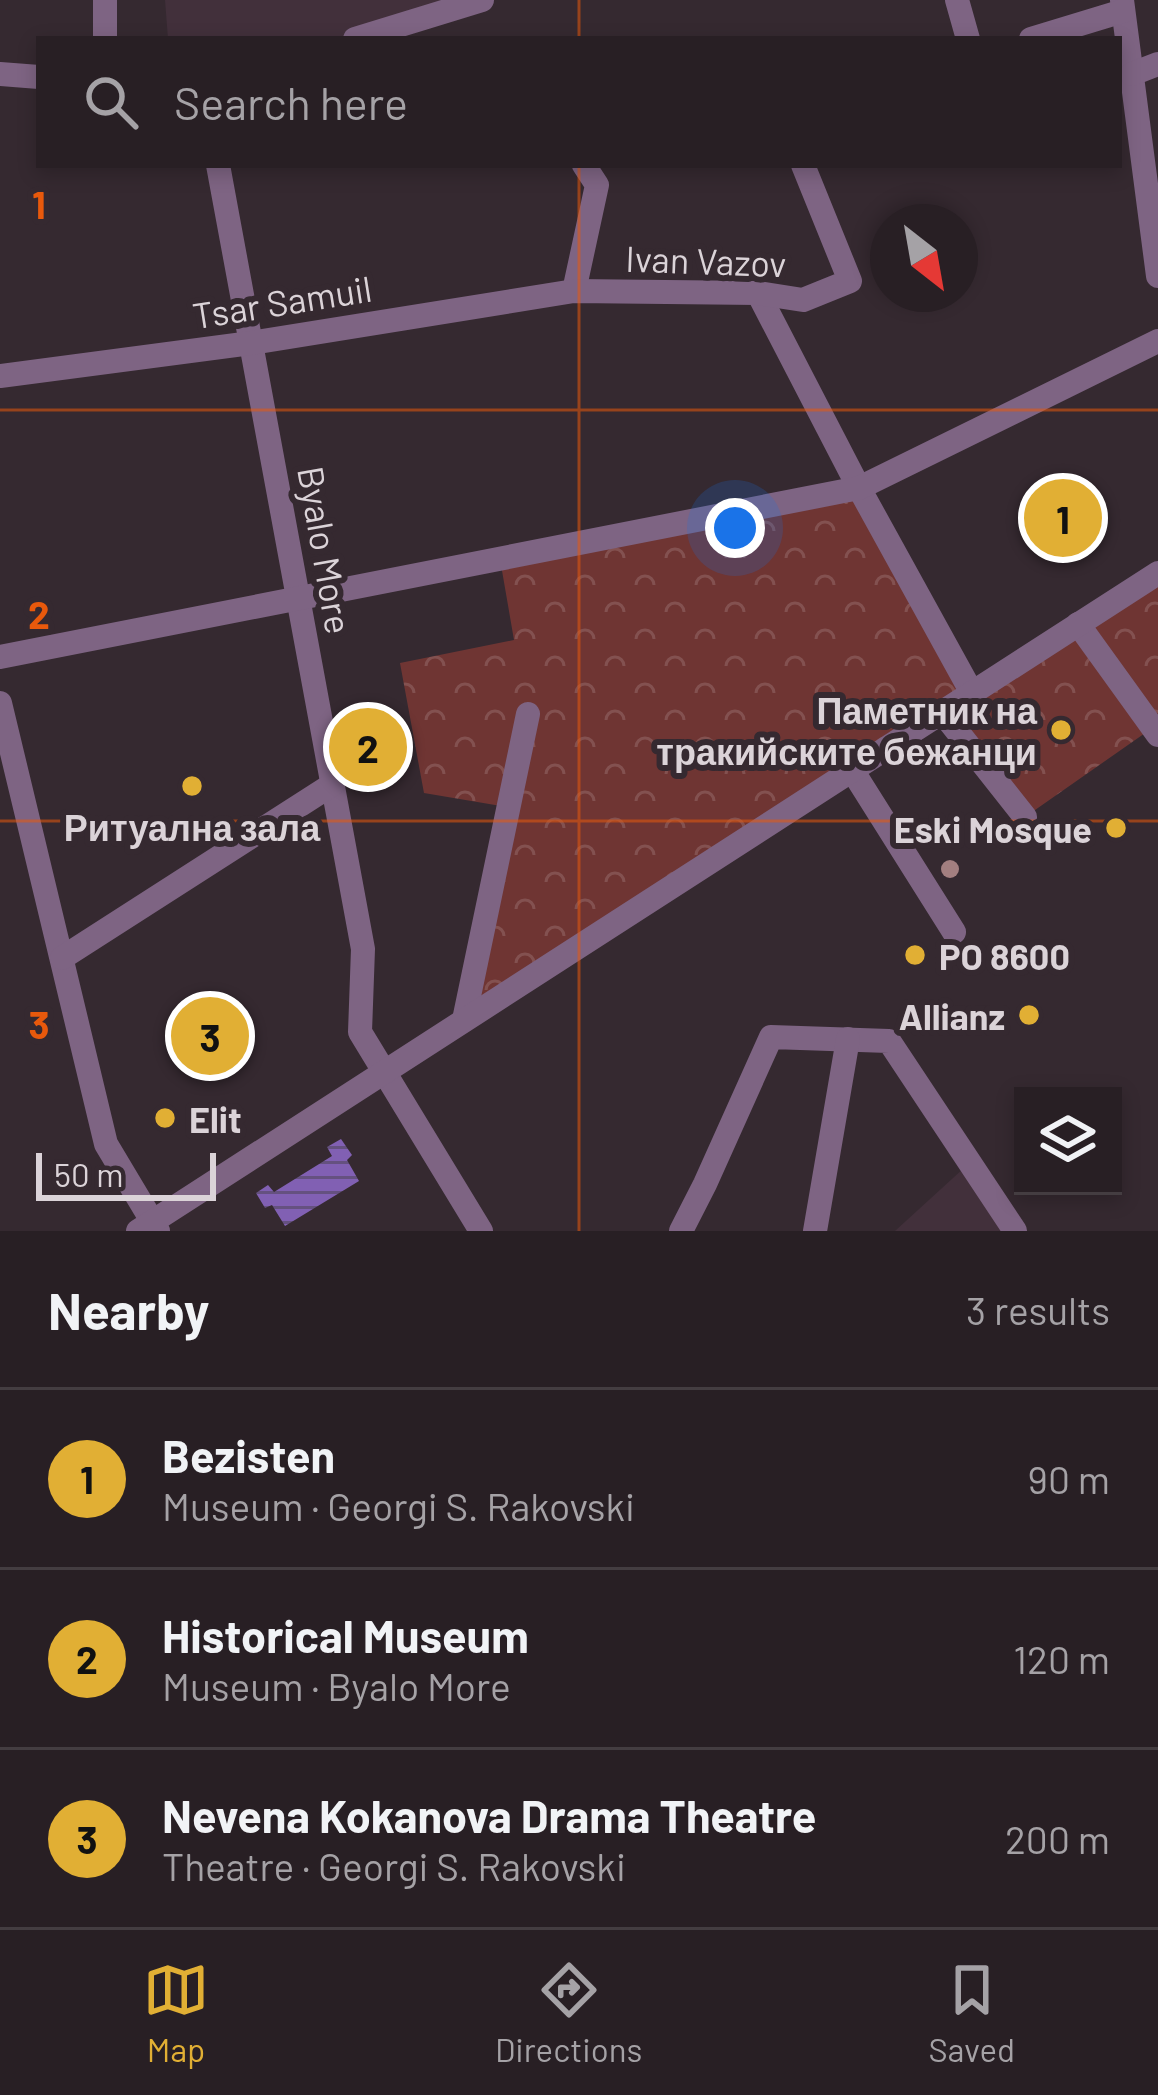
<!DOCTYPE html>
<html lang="en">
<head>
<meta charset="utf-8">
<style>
	:root { --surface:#281f24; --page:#30272c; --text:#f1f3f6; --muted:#a5a2a6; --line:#443d41; --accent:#e1af34 }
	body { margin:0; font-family:Barlow,sans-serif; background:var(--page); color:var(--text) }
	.controls { position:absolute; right:36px; bottom:36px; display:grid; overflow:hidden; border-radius:0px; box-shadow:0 6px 18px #0003 }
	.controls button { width:108px; height:108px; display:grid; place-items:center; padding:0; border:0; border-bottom:3px solid var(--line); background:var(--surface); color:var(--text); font:60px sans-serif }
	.compass { position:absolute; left:870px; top:204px; width:108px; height:108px; border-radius:50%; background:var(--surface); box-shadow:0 6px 18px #0003; rotate:149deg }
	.scale { position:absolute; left:36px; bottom:30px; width:180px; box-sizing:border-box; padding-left:12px; border:6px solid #dbd3d8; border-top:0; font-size:33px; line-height:42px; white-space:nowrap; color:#dbd3d8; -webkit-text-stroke:9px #352930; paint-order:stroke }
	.you { position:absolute; left:735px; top:528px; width:42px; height:42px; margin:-30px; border:9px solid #fff; border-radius:50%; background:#1a73e8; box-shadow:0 0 0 18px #1a73e833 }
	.badge { display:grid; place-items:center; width:78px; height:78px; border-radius:50%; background:var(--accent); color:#111; font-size:39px; font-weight:700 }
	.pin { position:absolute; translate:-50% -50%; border:6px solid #fff; box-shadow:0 3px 12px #0006 }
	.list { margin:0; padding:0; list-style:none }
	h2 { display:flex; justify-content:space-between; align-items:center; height:156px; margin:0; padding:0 48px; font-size:51px }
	h2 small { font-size:39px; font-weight:400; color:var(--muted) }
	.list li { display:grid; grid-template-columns:78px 1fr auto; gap:36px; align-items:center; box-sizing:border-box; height:180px; padding:0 48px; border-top:3px solid var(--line) }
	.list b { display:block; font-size:45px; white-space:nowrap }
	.list p { margin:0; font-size:39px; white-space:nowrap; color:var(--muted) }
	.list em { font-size:39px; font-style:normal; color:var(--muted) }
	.icon { flex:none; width:66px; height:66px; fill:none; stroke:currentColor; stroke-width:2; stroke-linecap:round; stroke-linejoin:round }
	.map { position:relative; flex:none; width:1158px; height:1231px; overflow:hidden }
	.search { position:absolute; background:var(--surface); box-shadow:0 6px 18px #0003; left:36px; right:36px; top:36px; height:132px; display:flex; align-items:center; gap:30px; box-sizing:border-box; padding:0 42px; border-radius:0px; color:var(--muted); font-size:45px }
	.sheet { height:696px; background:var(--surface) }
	nav { display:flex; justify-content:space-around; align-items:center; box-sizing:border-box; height:168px; border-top:3px solid var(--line); background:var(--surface); font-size:33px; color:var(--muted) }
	nav a { display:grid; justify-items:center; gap:6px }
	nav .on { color:var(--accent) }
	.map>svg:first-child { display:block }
</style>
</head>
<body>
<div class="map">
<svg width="1158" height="1231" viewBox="0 0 1158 1231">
	<defs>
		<pattern id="park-crowns" width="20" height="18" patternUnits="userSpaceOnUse" patternTransform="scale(3)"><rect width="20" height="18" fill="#6f3533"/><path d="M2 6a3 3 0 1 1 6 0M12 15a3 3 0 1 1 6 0" fill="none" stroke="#835150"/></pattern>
		<pattern id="water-rules" width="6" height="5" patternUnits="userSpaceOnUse" patternTransform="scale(3)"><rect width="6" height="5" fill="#8160b3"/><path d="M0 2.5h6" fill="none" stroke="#655180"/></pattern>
	</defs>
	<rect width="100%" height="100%" fill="#352930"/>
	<!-- built -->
	<g fill="#42303b">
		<polygon points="165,0 482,0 355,39 168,39"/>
		<polygon points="964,1168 1005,1231 895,1231"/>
	</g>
	<!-- park -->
	<polygon fill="url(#park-crowns)" points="859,488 972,692 1158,573 1158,724 1025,817 942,713 464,1020 507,807 424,793 400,663 514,640 500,559"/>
	<!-- water -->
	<polygon fill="url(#water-rules)" points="341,1139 352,1155 347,1160 359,1181 285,1226 272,1205 265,1208 256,1193 268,1185 274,1192 332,1156 327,1147"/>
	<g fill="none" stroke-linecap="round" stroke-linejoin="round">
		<!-- street -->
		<g stroke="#7e6483" stroke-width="24">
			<polyline points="105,0 105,39"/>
			<polyline points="957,0 968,39"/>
			<polyline points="1122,0 1158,276"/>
			<polyline points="355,39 482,0"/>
			<polyline points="1031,39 1123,11"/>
			<polyline points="0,74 39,77"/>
			<polyline points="1132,74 1158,64"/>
			<polyline points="218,165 363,949 360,1032 481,1231"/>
			<polyline points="574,291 597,185 584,165"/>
			<polyline points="758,293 859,488 972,693"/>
			<polyline points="0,376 251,343 574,291 758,293 803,300 850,281 803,165"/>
			<polyline points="1078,624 1158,735"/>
			<polyline points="0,657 859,488 1158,341"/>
			<polyline points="0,703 106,1144 158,1231"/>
			<polyline points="942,712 1025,817"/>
			<polyline points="852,770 954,932"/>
			<polyline points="62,958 333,784"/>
			<polyline points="464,1020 528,714"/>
			<polyline points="138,1231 1158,573"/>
			<polyline points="681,1231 705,1184 771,1037 889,1041 1015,1231"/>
			<polyline points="815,1231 848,1039"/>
		</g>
	</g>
	<!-- trees -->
	<circle fill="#a37f80" cx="950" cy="869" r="9"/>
	<!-- grid -->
	<path fill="none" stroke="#e8590c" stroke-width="3" stroke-opacity="0.55" d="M579,0V39M579,165V1231M0,410H1158M0,821H1158"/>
	<!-- markers -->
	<g fill="#e1af34" stroke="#352930" stroke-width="4.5">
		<circle cx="1061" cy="730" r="12"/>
		<circle cx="192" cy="786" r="12"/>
		<circle cx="1116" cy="828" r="12"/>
		<circle cx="915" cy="955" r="12"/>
		<circle cx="1029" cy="1015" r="12"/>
		<circle cx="165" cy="1118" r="12"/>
	</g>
	<g text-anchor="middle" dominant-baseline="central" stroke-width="12" stroke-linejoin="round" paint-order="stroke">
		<!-- street labels -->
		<g font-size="36" fill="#dbd3d8" stroke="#352930">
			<text transform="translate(706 260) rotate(2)">Ivan Vazov</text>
			<text transform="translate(282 301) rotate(-9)">Tsar Samuil</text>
			<text transform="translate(326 550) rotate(80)">Byalo More</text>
		</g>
		<!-- poi labels -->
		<g font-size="36" font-weight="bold" fill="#dbd3d8" stroke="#352930" text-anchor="end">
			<text x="1037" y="709">Паметник на<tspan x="1037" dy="41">тракийските бежанци</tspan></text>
			<text x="192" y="826" text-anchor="middle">Ритуална зала</text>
			<text x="1092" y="828">Eski Mosque</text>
			<text x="939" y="955" text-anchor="start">PO 8600</text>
			<text x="1005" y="1015">Allianz</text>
			<text x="189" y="1118" text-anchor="start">Elit</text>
		</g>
	</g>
	<g font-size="39" text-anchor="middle" font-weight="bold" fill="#e8590c" stroke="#352930" stroke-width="12" stroke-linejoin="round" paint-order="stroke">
		<text x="39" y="219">1</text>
		<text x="39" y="629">2</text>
		<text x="39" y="1039">3</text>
	</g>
</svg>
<div class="controls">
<button><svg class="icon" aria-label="layers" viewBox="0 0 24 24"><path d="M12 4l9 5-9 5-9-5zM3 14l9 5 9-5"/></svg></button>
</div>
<svg class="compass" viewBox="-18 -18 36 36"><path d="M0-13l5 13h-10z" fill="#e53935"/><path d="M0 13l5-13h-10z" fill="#a5a2a6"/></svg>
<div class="scale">50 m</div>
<div class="you"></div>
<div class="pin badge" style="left:1063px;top:518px">1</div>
<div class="pin badge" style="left:368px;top:747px">2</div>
<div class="pin badge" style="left:210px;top:1036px">3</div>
<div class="search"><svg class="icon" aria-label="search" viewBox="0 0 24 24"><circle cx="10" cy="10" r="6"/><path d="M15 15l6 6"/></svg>Search here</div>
</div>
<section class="sheet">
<h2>Nearby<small>3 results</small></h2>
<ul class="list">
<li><span class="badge">1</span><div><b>Bezisten</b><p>Museum · Georgi S. Rakovski</p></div><em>90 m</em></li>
<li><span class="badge">2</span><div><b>Historical Museum</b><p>Museum · Byalo More</p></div><em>120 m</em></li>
<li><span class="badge">3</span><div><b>Nevena Kokanova Drama Theatre</b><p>Theatre · Georgi S. Rakovski</p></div><em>200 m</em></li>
</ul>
</section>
<nav>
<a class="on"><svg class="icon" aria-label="map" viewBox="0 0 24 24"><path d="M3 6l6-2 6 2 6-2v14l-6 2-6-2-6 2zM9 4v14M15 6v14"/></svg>Map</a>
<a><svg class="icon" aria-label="directions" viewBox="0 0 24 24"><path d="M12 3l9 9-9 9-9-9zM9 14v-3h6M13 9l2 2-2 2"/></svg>Directions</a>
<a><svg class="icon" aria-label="saved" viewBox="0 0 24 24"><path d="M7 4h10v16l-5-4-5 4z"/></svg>Saved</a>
</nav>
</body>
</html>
